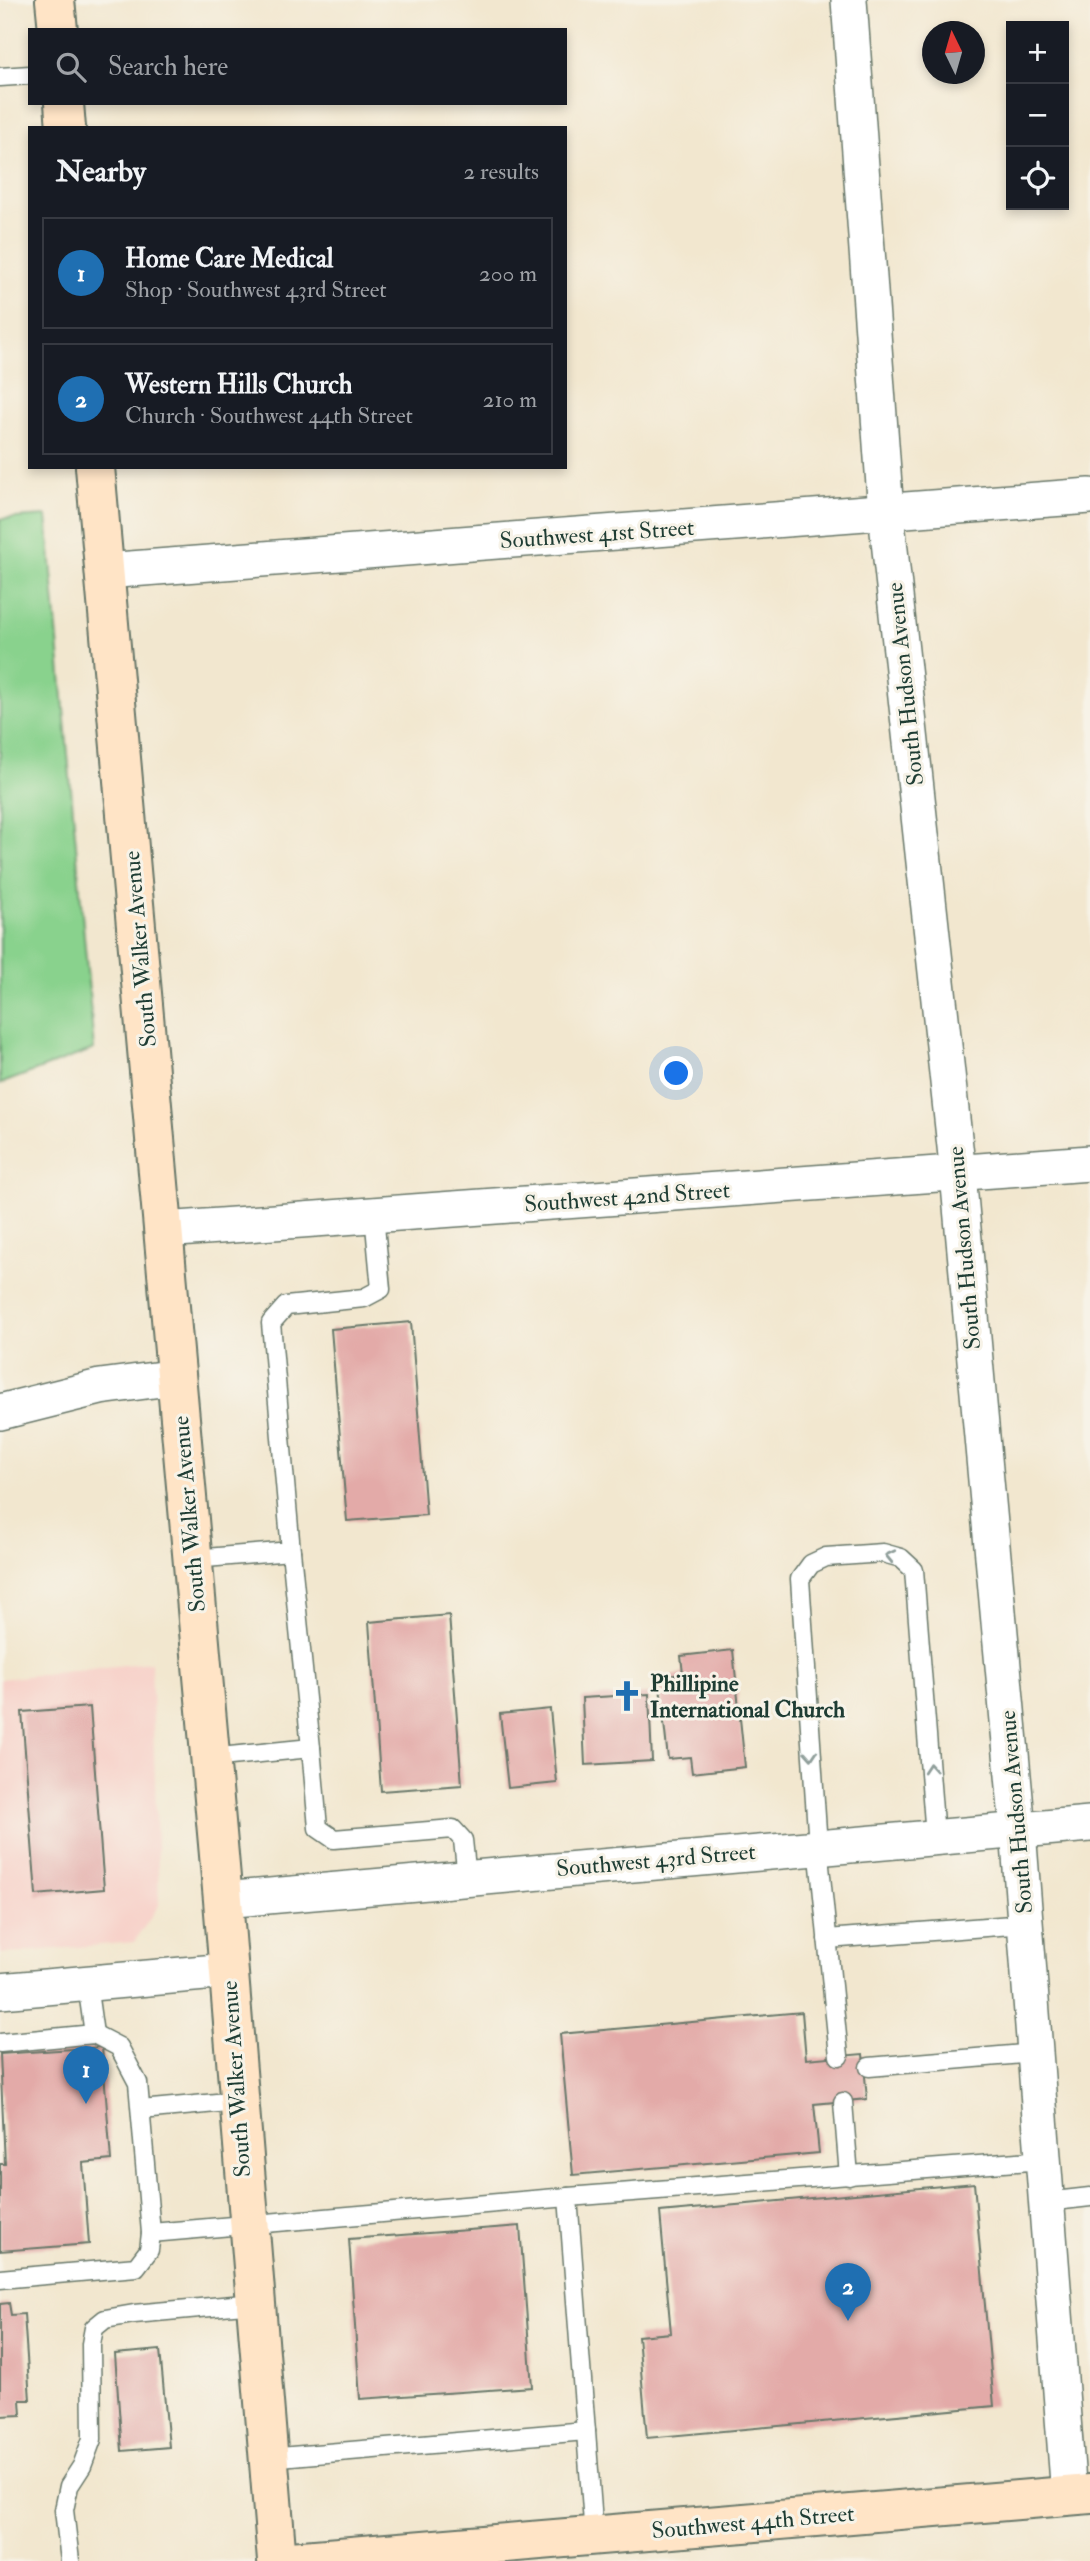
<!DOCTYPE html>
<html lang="en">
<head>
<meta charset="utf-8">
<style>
	:root { --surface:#171b24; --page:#242831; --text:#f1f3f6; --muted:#9ea1a6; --line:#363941; --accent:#1f6fb2 }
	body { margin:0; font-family:"IM FELL Double Pica",serif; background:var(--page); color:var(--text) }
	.controls { position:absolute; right:21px; top:21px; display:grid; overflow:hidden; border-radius:0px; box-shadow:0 4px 10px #0003 }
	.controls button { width:63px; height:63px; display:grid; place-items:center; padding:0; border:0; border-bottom:2px solid var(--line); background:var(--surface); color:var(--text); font:35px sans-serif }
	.compass { position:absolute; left:922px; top:21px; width:63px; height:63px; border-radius:50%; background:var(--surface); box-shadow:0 4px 10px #0003; rotate:355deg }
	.you { position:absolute; left:677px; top:1074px; width:24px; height:24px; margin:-18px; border:5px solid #fff; border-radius:50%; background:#1a73e8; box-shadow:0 0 0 10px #1a73e833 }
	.badge { display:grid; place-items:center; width:46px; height:46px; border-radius:50%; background:var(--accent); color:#fff; font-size:23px; font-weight:700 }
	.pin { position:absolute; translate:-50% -58px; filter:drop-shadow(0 2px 4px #0008) }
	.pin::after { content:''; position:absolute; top:37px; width:24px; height:21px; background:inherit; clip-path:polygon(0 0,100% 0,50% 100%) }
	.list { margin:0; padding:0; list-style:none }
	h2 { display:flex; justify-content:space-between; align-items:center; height:91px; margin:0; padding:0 28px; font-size:30px }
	h2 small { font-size:23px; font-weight:400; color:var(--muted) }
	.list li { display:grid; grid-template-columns:46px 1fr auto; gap:21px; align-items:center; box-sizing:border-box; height:112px; margin:0 14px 14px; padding:0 14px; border:2px solid var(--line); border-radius:0px }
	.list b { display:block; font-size:26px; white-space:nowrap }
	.list p { margin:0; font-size:23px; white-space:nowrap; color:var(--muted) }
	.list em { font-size:23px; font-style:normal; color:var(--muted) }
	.icon { flex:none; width:38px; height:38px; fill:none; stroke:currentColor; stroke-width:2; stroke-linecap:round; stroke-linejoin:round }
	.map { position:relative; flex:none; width:1090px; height:2561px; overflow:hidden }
	.search { position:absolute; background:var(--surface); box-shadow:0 4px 10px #0003; left:28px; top:28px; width:539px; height:77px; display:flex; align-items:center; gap:18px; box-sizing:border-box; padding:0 24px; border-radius:0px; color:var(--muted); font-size:26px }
	.panel { position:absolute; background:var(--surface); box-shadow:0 4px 10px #0003; left:28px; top:126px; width:539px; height:343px; border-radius:0px }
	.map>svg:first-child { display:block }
</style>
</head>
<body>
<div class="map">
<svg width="1090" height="2561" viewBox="0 0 1090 2561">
	<rect width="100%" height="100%" fill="#f7f3e8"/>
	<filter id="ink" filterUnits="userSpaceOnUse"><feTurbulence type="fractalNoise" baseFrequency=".0143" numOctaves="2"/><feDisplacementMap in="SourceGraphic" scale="14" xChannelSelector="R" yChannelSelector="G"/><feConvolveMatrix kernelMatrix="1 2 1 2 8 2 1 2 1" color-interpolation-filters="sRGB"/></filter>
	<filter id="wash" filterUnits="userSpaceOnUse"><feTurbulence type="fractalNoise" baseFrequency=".00686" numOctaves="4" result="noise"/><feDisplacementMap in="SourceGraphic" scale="28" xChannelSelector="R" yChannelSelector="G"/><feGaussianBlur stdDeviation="1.57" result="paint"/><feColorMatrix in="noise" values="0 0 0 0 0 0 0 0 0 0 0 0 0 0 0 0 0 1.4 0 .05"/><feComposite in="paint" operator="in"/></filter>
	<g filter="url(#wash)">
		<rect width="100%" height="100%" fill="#f2e7cf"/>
		<!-- built -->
		<polygon fill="#f7d1c9" points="151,1662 159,1905 134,1942 0,1954 0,1679"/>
		<!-- green -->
		<polygon fill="#89d28d" stroke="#548860" stroke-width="2" points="47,516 94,1049 0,1084 0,519"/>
		<g id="blocks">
			<!-- building -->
			<g fill="#e3aaa8">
				<polygon points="411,1322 426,1515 347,1521 331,1329"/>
				<polygon points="449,1615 462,1785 381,1791 369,1622"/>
				<polygon points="733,1650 745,1767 692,1773 690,1757 668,1759 659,1677 683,1674 681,1656"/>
				<polygon points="649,1694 652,1761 585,1765 582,1698"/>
				<polygon points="90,1707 104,1889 36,1895 22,1712"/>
				<polygon points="550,1709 557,1783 508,1788 500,1714"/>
				<polygon points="802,2012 806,2059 863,2054 867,2099 814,2104 819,2153 573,2175 560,2034"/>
				<polygon points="102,2047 111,2160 83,2163 89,2244 0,2251 0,2164 5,2164 0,2054"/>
				<polygon points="974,2183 994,2406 647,2438 638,2336 671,2333 660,2212"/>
				<polygon points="520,2226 532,2387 360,2399 349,2239"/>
				<polygon points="9,2303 11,2315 24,2314 30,2400 20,2400 21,2415 0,2416 0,2304"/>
				<polygon points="160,2350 169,2447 122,2451 115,2354"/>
			</g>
		</g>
	</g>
	<g filter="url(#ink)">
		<use href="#blocks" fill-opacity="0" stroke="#69786a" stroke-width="2"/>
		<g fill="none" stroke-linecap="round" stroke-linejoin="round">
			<defs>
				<g id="service">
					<polyline points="0,77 30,75"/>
					<polyline points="193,1559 291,1551 271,1323 286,1306 364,1298 381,1289 374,1215"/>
					<polyline points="311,1748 318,1828 334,1839 453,1829 463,1840 467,1878"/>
					<polyline points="210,1758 311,1748 291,1551"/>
					<polyline points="827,1939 1025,1924"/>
					<polyline points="87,1984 94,2034"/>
					<polyline points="0,2043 94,2034 119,2047 138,2083 151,2233 149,2250 136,2267 0,2279"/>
					<polyline points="839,2056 818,1846 800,1579 811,1564 826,1557 883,1553 901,1558 914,1570 935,1836"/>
					<polyline points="869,2067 1035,2053"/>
					<polyline points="843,2102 849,2176"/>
					<polyline points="141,2110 238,2101"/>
					<polyline points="1046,2202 1090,2197"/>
					<polyline points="151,2233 568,2197"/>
					<polyline points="268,2458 586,2431"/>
					<polyline points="594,2536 568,2197 1043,2160"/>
					<polyline points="70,2561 64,2510 69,2486 82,2466 92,2439 91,2344 94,2328 105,2319 134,2314 255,2303"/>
				</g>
				<g id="minor">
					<polyline points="849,0 886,513 958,1174 1018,1830 1069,2496"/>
					<polyline points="104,571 1090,496"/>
					<polyline points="164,1230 1090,1163"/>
					<polyline points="0,1412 100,1387 177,1377"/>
					<polyline points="223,1900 1090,1824"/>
					<polyline points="0,1991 228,1971"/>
				</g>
				<g id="secondary">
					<polyline points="55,0 58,30"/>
					<polyline points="64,103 66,128"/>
					<polyline points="95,467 223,1900 277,2561"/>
					<polyline points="291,2561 1090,2494"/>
				</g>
			</defs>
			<!-- service casing -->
			<use href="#service" stroke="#69786a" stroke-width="21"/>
			<!-- minor casing -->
			<use href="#minor" stroke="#69786a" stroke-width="38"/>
			<!-- secondary casing -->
			<use href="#secondary" stroke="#69786a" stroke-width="42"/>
			<!-- service -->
			<use href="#service" stroke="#fff" stroke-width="18"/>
			<!-- minor -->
			<use href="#minor" stroke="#fff" stroke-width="35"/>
			<!-- secondary -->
			<use href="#secondary" stroke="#ffe4c6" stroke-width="38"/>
		</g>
		<!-- one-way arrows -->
		<defs><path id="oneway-chevron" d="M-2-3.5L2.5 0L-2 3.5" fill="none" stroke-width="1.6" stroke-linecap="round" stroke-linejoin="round" transform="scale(1.75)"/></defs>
		<g stroke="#8f9e9a">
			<use href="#oneway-chevron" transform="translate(890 1556) rotate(-167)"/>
			<use href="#oneway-chevron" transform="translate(811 1755) rotate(86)"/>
			<use href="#oneway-chevron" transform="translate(930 1768) rotate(-95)"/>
		</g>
	</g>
	<!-- icons -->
	<defs>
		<symbol id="church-bare" viewBox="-9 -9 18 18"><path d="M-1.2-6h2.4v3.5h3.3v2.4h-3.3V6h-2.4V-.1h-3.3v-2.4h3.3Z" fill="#1f6fb2" stroke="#f7f3e8" stroke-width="2.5" paint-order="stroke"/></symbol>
	</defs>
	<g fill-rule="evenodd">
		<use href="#church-bare" x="605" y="1674" width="44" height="44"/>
	</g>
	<g text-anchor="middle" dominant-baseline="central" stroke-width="6" stroke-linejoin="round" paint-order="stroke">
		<!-- street labels -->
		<g font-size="23" fill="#1f3d34" stroke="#f7f3e8">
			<text transform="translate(597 534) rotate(-4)">Southwest 41st Street</text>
			<text transform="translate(905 684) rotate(-96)">South Hudson Avenue</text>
			<text transform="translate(140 949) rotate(-95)">South Walker Avenue</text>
			<text transform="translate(627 1197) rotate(-4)">Southwest 42nd Street</text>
			<text transform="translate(964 1248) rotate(-95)">South Hudson Avenue</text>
			<text transform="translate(189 1514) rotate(-95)">South Walker Avenue</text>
			<text transform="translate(1016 1812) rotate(-95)">South Hudson Avenue</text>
			<text transform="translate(656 1860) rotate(-5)">Southwest 43rd Street</text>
			<text transform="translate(236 2079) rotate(-94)">South Walker Avenue</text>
			<text transform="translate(753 2522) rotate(-5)">Southwest 44th Street</text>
		</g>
		<!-- poi labels -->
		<g font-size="23" font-weight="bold" fill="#1f3d34" stroke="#f7f3e8" text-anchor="start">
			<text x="650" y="1683">Phillipine<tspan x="650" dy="26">International Church</tspan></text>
		</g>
	</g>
</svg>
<div class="controls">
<button>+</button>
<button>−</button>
<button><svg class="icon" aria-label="locate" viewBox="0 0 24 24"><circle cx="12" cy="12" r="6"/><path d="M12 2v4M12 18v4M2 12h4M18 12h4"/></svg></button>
</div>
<svg class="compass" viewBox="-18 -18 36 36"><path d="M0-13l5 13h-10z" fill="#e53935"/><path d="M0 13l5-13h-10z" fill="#9ea1a6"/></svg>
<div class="you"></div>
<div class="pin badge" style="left:86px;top:2104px">1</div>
<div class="pin badge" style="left:848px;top:2321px">2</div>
<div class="search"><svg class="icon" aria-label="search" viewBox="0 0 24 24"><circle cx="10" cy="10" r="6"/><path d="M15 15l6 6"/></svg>Search here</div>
<section class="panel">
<h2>Nearby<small>2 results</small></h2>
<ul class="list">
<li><span class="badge">1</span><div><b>Home Care Medical</b><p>Shop · Southwest 43rd Street</p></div><em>200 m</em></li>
<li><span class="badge">2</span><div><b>Western Hills Church</b><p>Church · Southwest 44th Street</p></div><em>210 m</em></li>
</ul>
</section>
</div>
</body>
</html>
